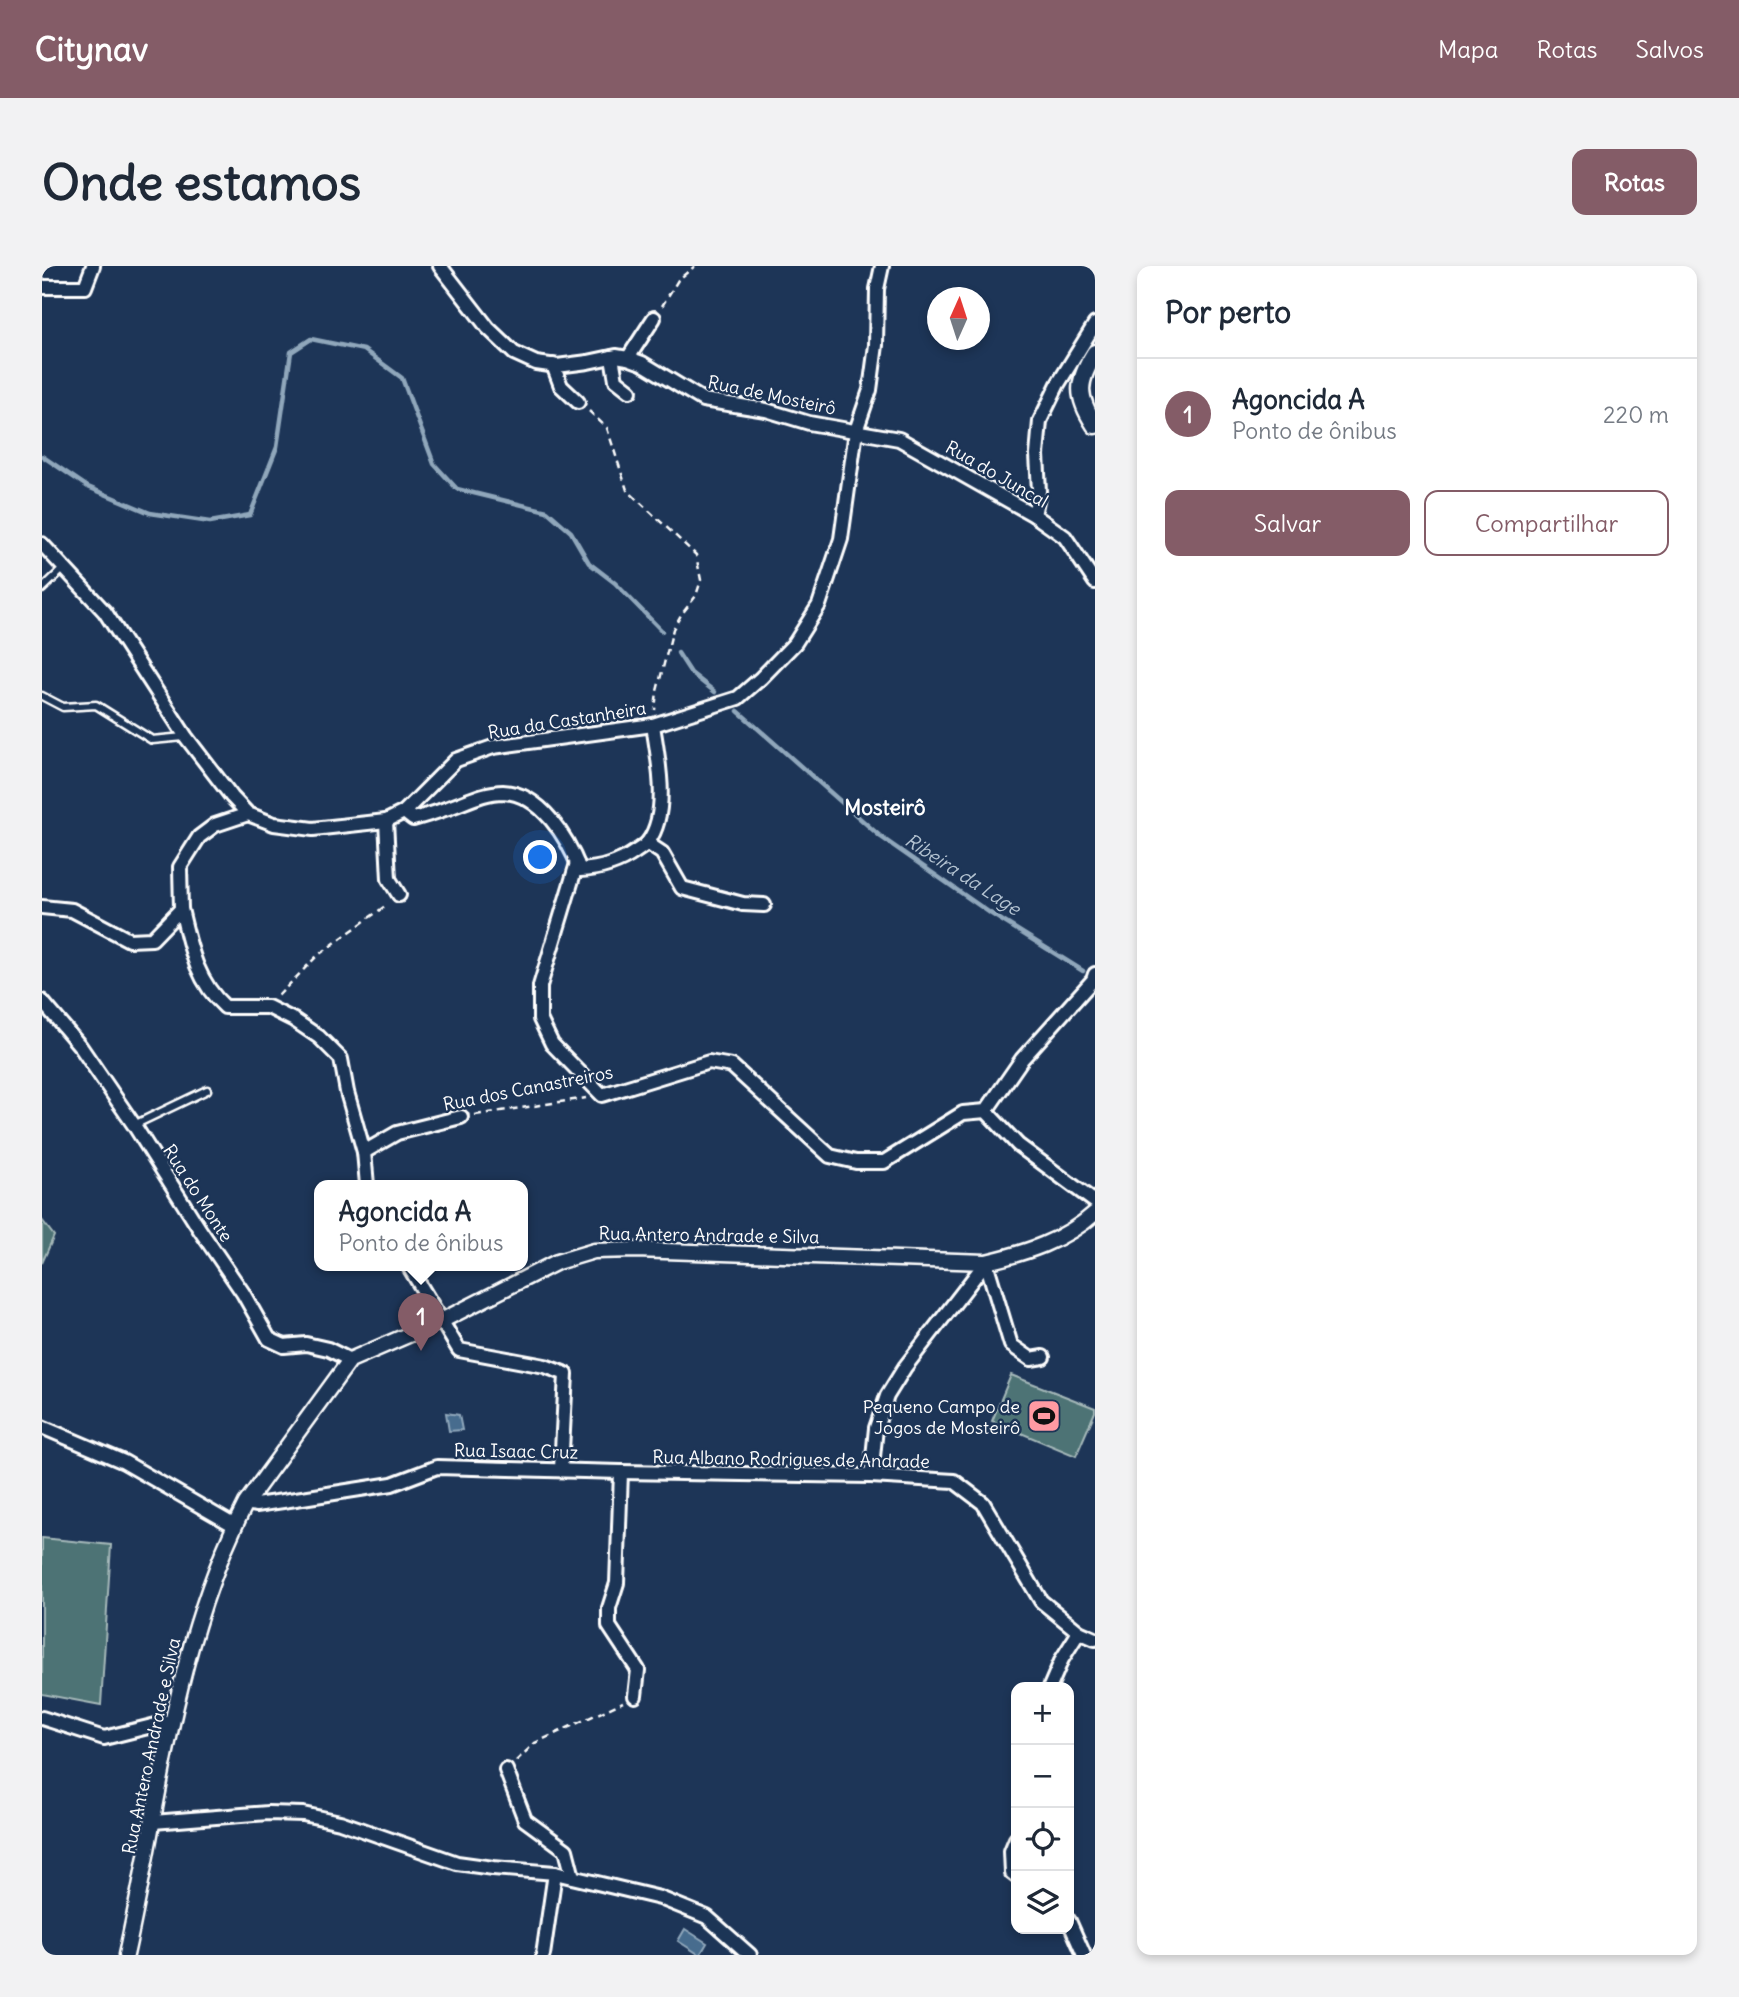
<!DOCTYPE html>
<html lang="pt">
<head>
<meta charset="utf-8">
<style>
	:root { --surface:#fff; --page:#f2f2f3; --text:#1f2937; --muted:#747a83; --line:#e0e1e3; --accent:#845c67 }
	body { margin:0; font-family:Delius,sans-serif; background:var(--page); color:var(--text) }
	.controls { position:absolute; right:21px; bottom:21px; display:grid; overflow:hidden; border-radius:14px; box-shadow:0 4px 10px #0003 }
	.controls button { width:63px; height:63px; display:grid; place-items:center; padding:0; border:0; border-bottom:2px solid var(--line); background:var(--surface); color:var(--text); font:35px sans-serif }
	.compass { position:absolute; left:885px; top:21px; width:63px; height:63px; border-radius:50%; background:var(--surface); box-shadow:0 4px 10px #0003; rotate:3deg }
	.you { position:absolute; left:499px; top:592px; width:24px; height:24px; margin:-18px; border:5px solid #fff; border-radius:50%; background:#1a73e8; box-shadow:0 0 0 10px #1a73e833 }
	.badge { display:grid; place-items:center; width:46px; height:46px; border-radius:50%; background:var(--accent); color:#fff; font-size:23px; font-weight:700 }
	.pin { position:absolute; translate:-50% -58px; filter:drop-shadow(0 2px 4px #0008) }
	.pin::after { content:''; position:absolute; top:37px; width:24px; height:21px; background:inherit; clip-path:polygon(0 0,100% 0,50% 100%) }
	.popup { position:absolute; left:272px; top:914px; width:214px; height:91px; box-sizing:border-box; display:grid; place-content:center; border-radius:14px; background:var(--surface); filter:drop-shadow(0 2px 5px #0005); font-size:23px; white-space:nowrap; color:var(--muted) }
	.popup b { font-size:26px; color:var(--text) }
	.popup::after { content:''; position:absolute; left:50%; top:100%; margin-left:-14px; border:14px solid transparent; border-top-color:var(--surface) }
	.list { margin:0; padding:0; list-style:none }
	h2 { display:flex; justify-content:space-between; align-items:center; height:91px; margin:0; padding:0 28px; font-size:30px }
	h2 small { font-size:23px; font-weight:400; color:var(--muted) }
	.list li { display:grid; grid-template-columns:46px 1fr auto; gap:21px; align-items:center; box-sizing:border-box; height:112px; padding:0 28px; border-top:2px solid var(--line) }
	.list b { display:block; font-size:26px; white-space:nowrap }
	.list p { margin:0; font-size:23px; white-space:nowrap; color:var(--muted) }
	.list em { font-size:23px; font-style:normal; color:var(--muted) }
	.actions { display:flex; gap:14px; padding:21px 28px }
	.actions a { flex:1; padding:16px 0; border:2px solid var(--accent); border-radius:14px; text-align:center; font-size:24px; color:var(--accent) }
	.actions .main { background:var(--accent); color:#fff }
	.icon { flex:none; width:38px; height:38px; fill:none; stroke:currentColor; stroke-width:2; stroke-linecap:round; stroke-linejoin:round }
	.map { position:relative; flex:none; width:1053px; height:1689px; overflow:hidden; border-radius:14px }
	header { display:flex; align-items:center; gap:42px; box-sizing:border-box; height:98px; padding:0 35px; background:var(--accent); color:#fff }
	header strong { font-size:33px }
	nav { display:flex; gap:38px; margin-inline-start:auto; font-size:24px }
	.intro { display:flex; align-items:center; justify-content:space-between; box-sizing:border-box; height:168px; padding:0 42px }
	h1 { margin:0; font-size:49px }
	.button { padding:18px 32px; border-radius:14px; background:var(--accent); color:#fff; font-size:24px; font-weight:700 }
	main { display:flex; gap:42px; padding:0 42px }
	aside { flex:1; background:var(--surface); border-radius:14px; box-shadow:0 4px 10px #0003 }
	.map>svg:first-child { display:block }
</style>
</head>
<body>
<header>
<strong>Citynav</strong>
<nav><a>Mapa</a><a>Rotas</a><a>Salvos</a></nav>
</header>
<div class="intro"><h1>Onde estamos</h1><a class="button">Rotas</a></div>
<main>
<div class="map">
<svg width="1053" height="1689" viewBox="0 0 1053 1689">
	<rect width="100%" height="100%" fill="#1d3557"/>
	<filter id="ink" filterUnits="userSpaceOnUse"><feTurbulence type="fractalNoise" baseFrequency=".0143" numOctaves="2"/><feDisplacementMap in="SourceGraphic" scale="14" xChannelSelector="R" yChannelSelector="G"/><feConvolveMatrix kernelMatrix="1 2 1 2 8 2 1 2 1" color-interpolation-filters="sRGB"/></filter>
	<g filter="url(#ink)">
		<!-- green -->
		<g fill="#4e7375" stroke="#a6b9ba" stroke-width="2">
			<polygon points="0,954 12,970 0,997"/>
			<polygon points="969,1109 1053,1142 1053,1146 1034,1190 950,1155"/>
			<polygon points="0,1272 69,1279 59,1439 0,1428"/>
		</g>
		<!-- water -->
		<g fill="#466c8e" stroke="#90a7bb" stroke-width="2">
			<polygon points="404,1147 417,1149 420,1164 407,1165"/>
			<polygon points="643,1663 665,1677 658,1689 636,1675"/>
		</g>
		<g fill="none" stroke-linecap="round" stroke-linejoin="round">
			<!-- stream -->
			<g stroke="#90a7bb" stroke-width="4.5">
				<polyline points="0,190 46,221 108,247 168,256 208,249 235,181 249,86 269,73 322,84 360,112 392,198 415,223 505,245 529,266 547,297 573,317 620,365"/>
				<polyline points="636,387 649,407 673,426"/>
				<polyline points="696,445 839,571 948,647 1041,705"/>
			</g>
			<defs>
				<g id="service">
					<polyline points="0,323 22,302"/>
					<polyline points="0,430 21,441 54,439 110,474 142,471"/>
					<polyline points="92,859 165,824"/>
				</g>
				<g id="minor">
					<polyline points="398,0 446,62 472,87 494,97 515,100 546,96 574,90 586,92 600,97 661,134 724,144 767,157 857,173 992,249 1023,271 1053,316"/>
					<polyline points="0,21 43,21 51,0"/>
					<polyline points="570,91 574,114 588,125"/>
					<polyline points="586,92 612,52"/>
					<polyline points="511,99 519,120 536,136"/>
					<polyline points="992,249 997,225 995,189 998,155 1016,118 1053,58"/>
					<polyline points="0,278 63,346 144,471 190,531 206,548 232,558 271,563 344,555 362,546 414,494 451,481 611,459 696,432 719,412 753,377 777,339 799,273 814,165 828,124 834,79 835,23 840,0"/>
					<path d="M362,546L371,553C382,550 393,547 403,543C422,537 441,526 461,526C499,527 526,573 538,604C558,603 576,598 593,586C597,583 603,580 606,576C628,546 616,493 611,459"/>
					<polyline points="344,555 347,613 357,629"/>
					<polyline points="605,577 620,587 640,622 701,638 722,639"/>
					<polyline points="535,597 498,720 498,753 510,778 560,829 667,796 690,800 788,890 814,896 842,896 921,847 944,845"/>
					<polyline points="0,641 30,644 87,674 110,673 139,643 138,601 157,571 173,559 206,548"/>
					<path d="M139,643C148,680 154,715 183,741H226L252,754L277,771L299,793L305,826L322,886L325,919"/>
					<polyline points="0,735 38,780 92,859 158,964 201,1027 227,1073 242,1080 264,1078 286,1083 308,1094"/>
					<polyline points="944,845 980,793 1051,714 1053,708"/>
					<polyline points="944,845 976,879 1053,936"/>
					<polyline points="322,886 355,867 419,851"/>
					<polyline points="944,996 969,1079 989,1093 1001,1091"/>
					<polyline points="366,999 417,1084 503,1100 524,1108 519,1203"/>
					<polyline points="0,1161 82,1196 193,1260"/>
					<polyline points="579,1206 575,1317 567,1342 567,1360 596,1404 593,1430"/>
					<polyline points="829,1210 834,1162 845,1130 863,1101 944,996"/>
					<polyline points="204,1237 214,1239 241,1235 350,1218 395,1201 579,1206 829,1210 912,1215 941,1237 999,1335 1037,1366 1053,1373"/>
					<polyline points="1008,1421 1020,1393 1037,1366"/>
					<polyline points="0,1452 62,1472 130,1455"/>
					<polyline points="464,1504 483,1554 524,1584 531,1611"/>
					<polyline points="111,1556 226,1547 261,1548 298,1556 415,1597 451,1602 513,1607 618,1632 665,1651 708,1689"/>
					<polyline points="974,1573 969,1585 970,1607 974,1610"/>
					<polyline points="1027,1655 1042,1689"/>
					<polyline points="501,1689 513,1607"/>
				</g>
				<path id="tertiary" d="M84,1689C118,1537 132,1377 204,1237L308,1094L401,1054L515,996L552,985L594,984L944,996C983,987 1022,975 1053,947"/>
				<path id="secondary" d="M1053,87C1035,116 1034,130 1053,159"/>
			</defs>
			<!-- service casing -->
			<use href="#service" stroke="#fff" stroke-width="11"/>
			<!-- minor casing -->
			<use href="#minor" stroke="#fff" stroke-width="18"/>
			<!-- tertiary casing -->
			<use href="#tertiary" stroke="#fff" stroke-width="19"/>
			<!-- secondary casing -->
			<use href="#secondary" stroke="#fff" stroke-width="21"/>
			<!-- path -->
			<g stroke="#fff" stroke-width="2.5" stroke-dasharray="7 5" stroke-linecap="butt">
				<polyline points="620,40 636,14 653,0"/>
				<polyline points="547,145 565,162 585,224 654,289 659,314 654,330 639,349 631,363 615,425 613,444"/>
				<polyline points="236,730 275,690 346,638"/>
				<polyline points="433,849 544,832"/>
				<polyline points="474,1495 493,1477 581,1436"/>
			</g>
			<!-- service -->
			<use href="#service" stroke="#1d3557" stroke-width="6"/>
			<!-- minor -->
			<use href="#minor" stroke="#1d3557" stroke-width="12"/>
			<!-- tertiary -->
			<use href="#tertiary" stroke="#1d3557" stroke-width="14"/>
			<!-- secondary -->
			<use href="#secondary" stroke="#1d3557" stroke-width="16"/>
		</g>
	</g>
	<!-- icons -->
	<defs>
		<symbol id="stadium-square" viewBox="-11 -11 22 22"><rect x="-9" y="-9" width="18" height="18" rx="4" fill="#ff9aa2" stroke="#1d3557"/><path d="M0-5a6.5 5 0 1 0 0 10a6.5 5 0 1 0 0-10ZM-3.5-1.8h7v3.6h-7Z" fill="#111"/></symbol>
	</defs>
	<g fill-rule="evenodd">
		<use href="#stadium-square" x="983" y="1131" width="38" height="38"/>
	</g>
	<g text-anchor="middle" dominant-baseline="central" stroke-width="5" stroke-linejoin="round" paint-order="stroke">
		<!-- street labels -->
		<g font-size="18" fill="#fff" stroke="#1d3557">
			<text transform="translate(730 129) rotate(12)">Rua de Mosteirô</text>
			<text transform="translate(955 208) rotate(30)">Rua do Juncal</text>
			<text transform="translate(525 454) rotate(-9)">Rua da Castanheira</text>
			<text transform="translate(486 822) rotate(-11)">Rua dos Canastreiros</text>
			<text transform="translate(156 927) rotate(57)">Rua do Monte</text>
			<text transform="translate(667 969) rotate(1)">Rua Antero Andrade e Silva</text>
			<text transform="translate(474 1185) rotate(1)">Rua Isaac Cruz</text>
			<text transform="translate(749 1193) rotate(1)">Rua Albano Rodrigues de Andrade</text>
			<text transform="translate(109 1480) rotate(-78)">Rua Antero Andrade e Silva</text>
		</g>
		<!-- poi labels -->
		<g font-size="18" fill="#fff" stroke="#1d3557" text-anchor="end">
			<text x="978" y="1140">Pequeno Campo de<tspan x="978" dy="21">Jogos de Mosteirô</tspan></text>
		</g>
		<!-- water labels -->
		<g font-size="19" font-style="italic" fill="#b5c4d2" stroke="#1d3557">
			<text transform="translate(921 608) rotate(33)">Ribeira da Lage</text>
		</g>
		<!-- quarter labels -->
		<g font-size="21" font-weight="bold" fill="#fff" stroke="#1d3557">
			<text x="843" y="541">Mosteirô</text>
		</g>
	</g>
</svg>
<div class="controls">
<button>+</button>
<button>−</button>
<button><svg class="icon" aria-label="locate" viewBox="0 0 24 24"><circle cx="12" cy="12" r="6"/><path d="M12 2v4M12 18v4M2 12h4M18 12h4"/></svg></button>
<button><svg class="icon" aria-label="layers" viewBox="0 0 24 24"><path d="M12 4l9 5-9 5-9-5zM3 14l9 5 9-5"/></svg></button>
</div>
<svg class="compass" viewBox="-18 -18 36 36"><path d="M0-13l5 13h-10z" fill="#e53935"/><path d="M0 13l5-13h-10z" fill="#747a83"/></svg>
<div class="you"></div>
<div class="pin badge" style="left:379px;top:1085px">1</div>
<div class="popup"><b>Agoncida A</b>Ponto de ônibus</div>
</div>
<aside>
<h2>Por perto<small></small></h2>
<ul class="list">
<li><span class="badge">1</span><div><b>Agoncida A</b><p>Ponto de ônibus</p></div><em>220 m</em></li>
</ul>
<div class="actions"><a class="main">Salvar</a><a>Compartilhar</a></div>
</aside>
</main>
</body>
</html>
